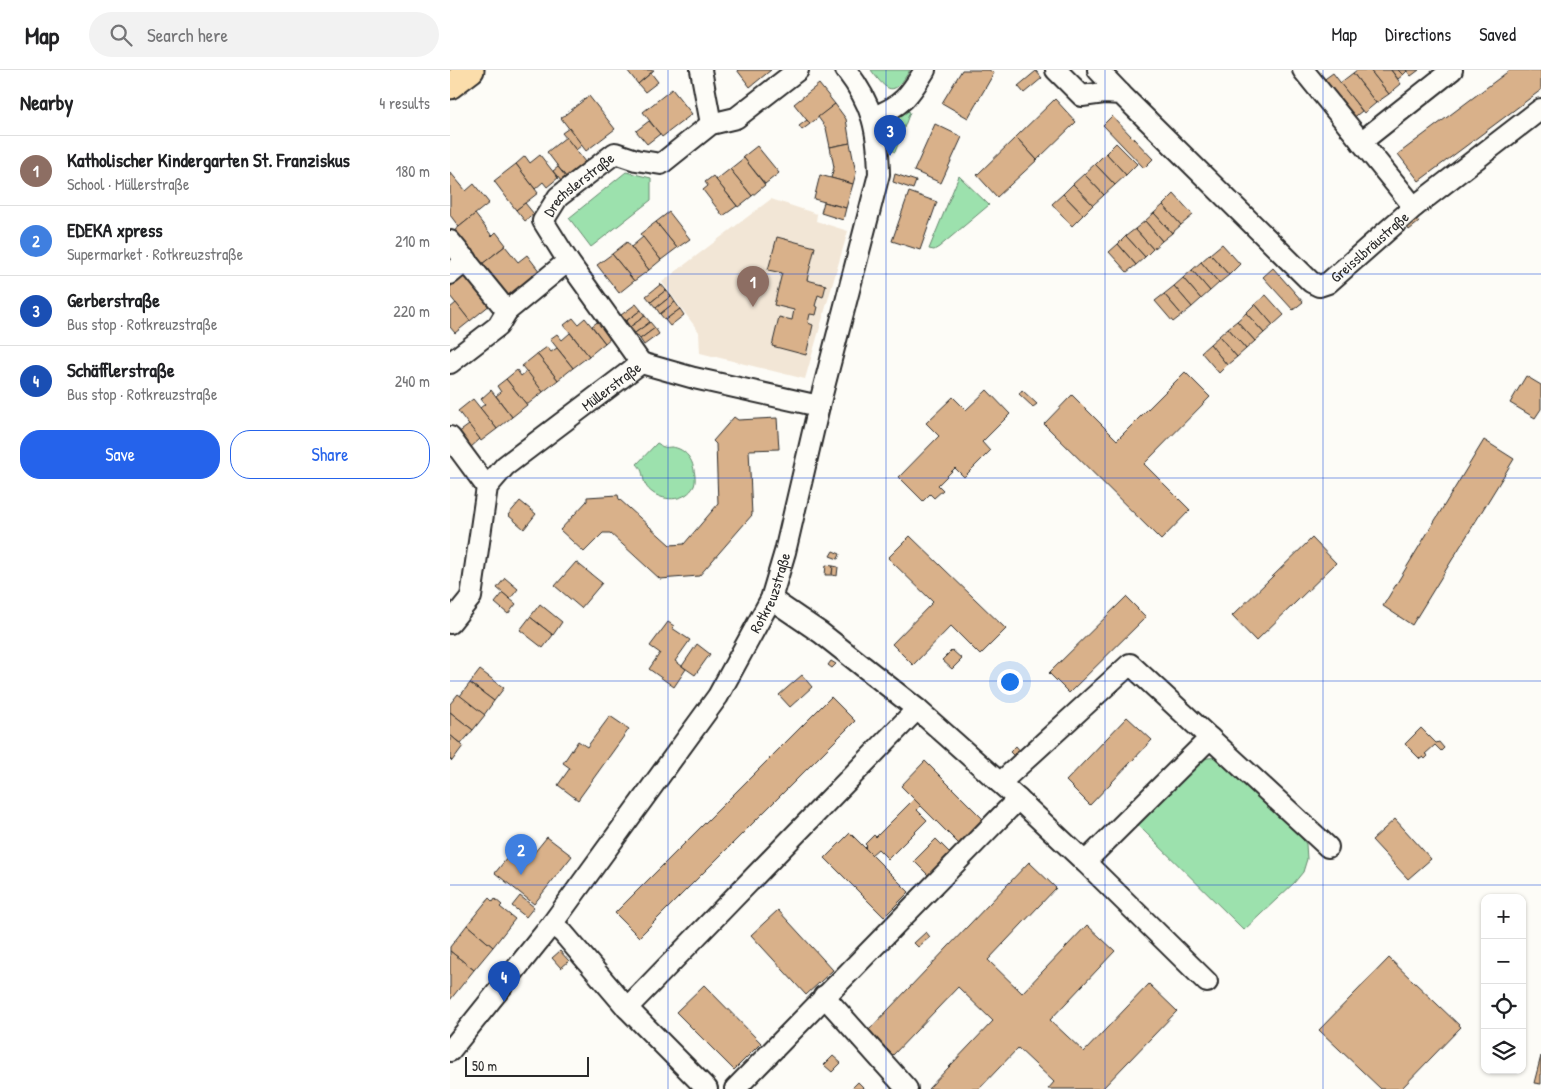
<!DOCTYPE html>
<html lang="en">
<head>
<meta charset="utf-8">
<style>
	:root { --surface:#fff; --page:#f2f2f2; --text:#202124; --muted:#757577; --line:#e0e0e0; --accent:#2563eb }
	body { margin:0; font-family:"Patrick Hand",sans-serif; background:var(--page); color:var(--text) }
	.controls { position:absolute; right:15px; bottom:15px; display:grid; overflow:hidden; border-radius:10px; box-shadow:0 1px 4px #0004 }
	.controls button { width:45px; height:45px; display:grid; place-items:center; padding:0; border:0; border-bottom:1px solid var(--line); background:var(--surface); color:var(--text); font:25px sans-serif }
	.scale { position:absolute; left:15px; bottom:12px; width:124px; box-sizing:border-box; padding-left:5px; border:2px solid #2b2b2b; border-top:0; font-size:14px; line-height:18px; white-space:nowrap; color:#2b2b2b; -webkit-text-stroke:4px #fdfcf7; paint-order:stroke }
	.you { position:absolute; left:559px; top:611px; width:18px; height:18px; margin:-12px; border:4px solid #fff; border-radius:50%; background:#1a73e8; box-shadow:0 0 0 8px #1a73e833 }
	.badge { display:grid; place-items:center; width:32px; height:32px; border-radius:50%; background:var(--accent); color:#fff; font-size:16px; font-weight:700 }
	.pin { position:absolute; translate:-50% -41px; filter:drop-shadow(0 1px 2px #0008) }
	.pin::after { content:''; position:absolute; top:26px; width:18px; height:15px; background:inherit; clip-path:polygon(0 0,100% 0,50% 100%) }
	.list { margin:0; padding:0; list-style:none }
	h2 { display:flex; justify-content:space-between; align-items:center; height:65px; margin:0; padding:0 20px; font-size:21px }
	h2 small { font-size:16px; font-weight:400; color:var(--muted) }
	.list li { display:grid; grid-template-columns:32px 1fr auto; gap:15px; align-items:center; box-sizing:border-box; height:70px; padding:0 20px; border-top:1px solid var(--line) }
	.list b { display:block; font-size:19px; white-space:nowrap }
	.list p { margin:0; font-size:16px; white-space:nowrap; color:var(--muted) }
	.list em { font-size:16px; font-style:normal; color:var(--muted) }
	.actions { display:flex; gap:10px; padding:15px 20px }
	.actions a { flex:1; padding:11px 0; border:1px solid var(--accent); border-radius:20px; text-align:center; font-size:18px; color:var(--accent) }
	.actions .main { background:var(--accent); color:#fff }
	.icon { flex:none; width:28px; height:28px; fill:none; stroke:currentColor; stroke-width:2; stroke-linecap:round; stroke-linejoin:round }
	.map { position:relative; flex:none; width:1091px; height:1019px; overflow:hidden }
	header { display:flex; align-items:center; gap:30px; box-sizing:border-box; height:70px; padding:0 25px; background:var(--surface); border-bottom:1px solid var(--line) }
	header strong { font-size:24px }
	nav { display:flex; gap:28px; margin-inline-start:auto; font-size:18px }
	.search { width:350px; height:45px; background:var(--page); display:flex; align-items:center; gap:12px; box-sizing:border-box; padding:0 18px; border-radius:28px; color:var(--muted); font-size:19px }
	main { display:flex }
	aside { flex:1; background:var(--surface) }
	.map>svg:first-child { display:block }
</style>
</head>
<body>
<header>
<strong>Map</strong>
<div class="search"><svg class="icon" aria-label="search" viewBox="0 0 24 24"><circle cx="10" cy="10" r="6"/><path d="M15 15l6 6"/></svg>Search here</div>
<nav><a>Map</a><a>Directions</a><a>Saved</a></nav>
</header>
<main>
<aside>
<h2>Nearby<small>4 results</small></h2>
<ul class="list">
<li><span class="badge" style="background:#8d6e63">1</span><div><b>Katholischer Kindergarten St. Franziskus</b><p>School · Müllerstraße</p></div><em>180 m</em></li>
<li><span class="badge" style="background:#3f7fe0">2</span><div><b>EDEKA xpress</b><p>Supermarket · Rotkreuzstraße</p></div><em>210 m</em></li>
<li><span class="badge" style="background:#1a4fb4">3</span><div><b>Gerberstraße</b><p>Bus stop · Rotkreuzstraße</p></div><em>220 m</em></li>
<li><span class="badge" style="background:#1a4fb4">4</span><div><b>Schäfflerstraße</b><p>Bus stop · Rotkreuzstraße</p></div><em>240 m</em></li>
</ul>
<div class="actions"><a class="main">Save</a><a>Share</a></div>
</aside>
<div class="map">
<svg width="1091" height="1019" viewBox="0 0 1091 1019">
	<rect width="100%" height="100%" fill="#fdfcf7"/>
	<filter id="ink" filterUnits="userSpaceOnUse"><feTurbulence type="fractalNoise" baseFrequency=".02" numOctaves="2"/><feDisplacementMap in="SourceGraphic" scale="10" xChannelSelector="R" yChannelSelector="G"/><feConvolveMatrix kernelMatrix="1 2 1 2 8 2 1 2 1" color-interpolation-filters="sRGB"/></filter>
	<g filter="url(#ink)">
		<!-- built -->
		<polygon fill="#f2e6d6" points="321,129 367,144 366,151 398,161 355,309 250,283 249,262 212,212"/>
		<!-- green -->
		<g fill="#9ce1ad" stroke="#64866c">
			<path d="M421,0H460C444,27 438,23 421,0Z"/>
			<path d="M457,41L460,42L445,82L440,79C437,58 442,54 457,41Z"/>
			<polygon points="176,102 201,108 201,130 141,177 119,148"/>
			<polygon points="509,106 539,135 489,177 484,180 479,179"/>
			<path d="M207,373C210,374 211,377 214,377C216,378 219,377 222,377C229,378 234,381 238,386C242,391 243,395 244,400C245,405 246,411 244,416C236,431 216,432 203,423C189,413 197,404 187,394Z"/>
			<polygon points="770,687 846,760 856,774 857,789 853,802 844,813 794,860 687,754 747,691 758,688"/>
		</g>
		<!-- building -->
		<g fill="#d9b18a" stroke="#2b2b2b">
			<polygon points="177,0 204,0 188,14"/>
			<polygon points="287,0 321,0 300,17"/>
			<polygon points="512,0 539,0 544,3 518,48 492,33"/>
			<polygon points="907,0 920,0 939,24 926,33 903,3"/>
			<polygon points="920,0 941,0 951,14 939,24"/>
			<polygon points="941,0 948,0 953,5 948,9"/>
			<polygon points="948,0 956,0 957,1 953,5"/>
			<polygon points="956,0 969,0 961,6"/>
			<polygon points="1060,0 1091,0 1091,20 969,111 948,84"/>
			<polygon points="586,1 592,8 574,23 568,16"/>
			<polygon points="201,3 208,12 195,22 188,14"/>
			<polygon points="883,3 912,41 902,49 872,11"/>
			<polygon points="903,3 926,33 914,43 890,13"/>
			<polygon points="369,14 385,34 360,54 344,34"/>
			<polygon points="222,19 242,44 212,67 193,42"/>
			<polygon points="139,26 165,59 136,81 111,48"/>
			<polygon points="605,29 626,52 587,90 566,67"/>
			<polygon points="385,34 396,49 400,73 380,77 376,58 368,47"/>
			<polygon points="662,46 703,89 694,98 653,55"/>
			<polygon points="357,50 360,54 352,60 349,56"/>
			<polygon points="199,51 210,64 197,74 186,61"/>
			<polygon points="485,54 512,67 491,113 464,101"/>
			<polygon points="119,58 132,75 126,80 112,63"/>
			<polygon points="116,67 135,92 116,107 97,82"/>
			<polygon points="566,67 587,90 547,127 527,105"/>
			<polygon points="400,73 406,103 403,114 381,108 384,97 380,77"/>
			<polygon points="666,73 687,94 676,105 656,83"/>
			<polygon points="307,76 329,103 315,114 293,87"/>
			<polygon points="656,83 676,105 665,115 645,94"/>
			<polygon points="90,85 108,108 97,117 93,112 85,119 66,94 75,86 80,93"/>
			<polygon points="294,88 315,115 302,126 280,99"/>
			<polygon points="66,94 88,123 66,140 44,111"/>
			<polygon points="645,94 665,115 654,125 634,104"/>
			<polygon points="108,97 116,107 111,111 103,101"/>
			<polygon points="280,99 302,126 288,137 266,110"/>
			<polygon points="0,102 16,121 24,114 39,133 9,157 0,145"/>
			<polygon points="445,104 466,111 463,119 443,112"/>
			<polygon points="634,104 654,125 643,135 623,114"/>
			<polygon points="370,105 403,114 396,138 364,129"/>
			<polygon points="263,106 287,136 273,146 253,120 258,116 255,112"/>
			<polygon points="623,114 643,135 633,145 613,124"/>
			<polygon points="459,122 487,132 470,180 442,171"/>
			<polygon points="613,124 633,145 622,156 602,134"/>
			<polygon points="724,124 743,145 731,155 713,135"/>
			<polygon points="374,132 396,138 393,150 371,143"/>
			<polygon points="75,133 84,144 75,151 66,140"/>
			<polygon points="713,135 731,155 722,163 704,143"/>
			<polygon points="219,142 240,169 227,178 206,152"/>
			<polygon points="704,143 722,163 712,171 695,151"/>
			<polygon points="25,144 42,166 46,162 56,175 31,195 4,161"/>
			<polygon points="965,147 969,152 959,160 955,154"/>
			<polygon points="695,151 712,171 703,179 685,159"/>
			<polygon points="206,152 227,178 211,190 190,164"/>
			<polygon points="685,159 703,179 695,187 676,166"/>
			<polygon points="676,166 695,187 686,195 668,174"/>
			<polygon points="193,167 211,190 199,200 181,177"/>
			<polygon points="327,167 365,177 357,210 376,215 373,227 368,225 365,236 368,237 366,245 360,244 358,253 363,255 356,285 322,276 329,247 342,250 344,240 324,235 332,203 318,200"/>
			<polygon points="177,172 199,200 184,211 162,184"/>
			<polygon points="668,174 686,195 677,202 659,182"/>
			<polygon points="772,174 790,194 779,205 760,184"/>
			<polygon points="55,176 68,192 77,185 90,202 58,227 32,194"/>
			<polygon points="162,184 184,211 169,223 147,195"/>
			<polygon points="760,184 779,205 769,213 751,192"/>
			<polygon points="751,192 769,213 760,221 742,200"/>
			<polygon points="823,198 853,232 843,240 813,207"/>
			<polygon points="742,200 760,221 751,229 733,208"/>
			<polygon points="17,203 41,234 20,251 0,226 0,217"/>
			<polygon points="733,208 751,229 742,237 724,216"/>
			<polygon points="211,214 216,220 201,232 196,226"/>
			<polygon points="724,216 742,237 732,245 714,224"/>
			<polygon points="216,220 221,226 206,238 201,232"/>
			<polygon points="714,224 732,245 723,252 705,231"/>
			<polygon points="816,225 834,245 823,255 805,234"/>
			<polygon points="221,226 225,232 210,244 206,238"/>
			<polygon points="225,232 230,239 215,250 210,244"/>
			<polygon points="6,233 20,251 5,263 0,257 0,238"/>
			<polygon points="186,234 191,240 176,251 171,245"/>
			<polygon points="805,234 823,255 814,263 796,243"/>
			<polygon points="230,239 234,245 220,256 215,250"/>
			<polygon points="191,240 195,246 180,257 176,251"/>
			<polygon points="796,243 814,263 805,271 787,251"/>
			<polygon points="195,246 200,252 185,263 180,257"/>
			<polygon points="123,248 128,254 135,248 155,273 139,286 114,255"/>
			<polygon points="150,250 163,266 155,273 142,256"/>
			<polygon points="787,251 805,271 796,279 778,258"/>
			<polygon points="200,252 205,258 190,269 185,263"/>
			<polygon points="205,258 209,264 194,275 190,269"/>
			<polygon points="778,258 796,279 787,287 769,266"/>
			<polygon points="120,263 139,286 123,298 100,269 107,264 112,270"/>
			<polygon points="769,266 787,287 777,295 760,274"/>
			<polygon points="760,274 777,295 769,303 751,282"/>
			<polygon points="97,277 101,282 107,278 123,298 108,310 87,284"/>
			<polygon points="87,284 108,310 93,322 72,296"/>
			<polygon points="67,300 71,306 77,301 93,322 77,335 56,309"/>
			<polygon points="735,302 760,327 694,394 740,440 711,470 594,354 622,325 667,370"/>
			<polygon points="1076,306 1091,315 1091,339 1085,348 1060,333"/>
			<polygon points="56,309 77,335 62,347 46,326 51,322 47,316"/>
			<polygon points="41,320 62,347 47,359 30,338 35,334 31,329"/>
			<polygon points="537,320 560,344 532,372 540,381 514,407 505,398 488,415 493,420 484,428 480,424 473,431 449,407 489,366 476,353 503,327 516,340"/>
			<polygon points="572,320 587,334 583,337 569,324"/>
			<polygon points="23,329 47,359 31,371 8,341"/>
			<polygon points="284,347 288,350 327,348 329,379 299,380 302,445 249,506 210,509 160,463 153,463 134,482 110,460 137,431 137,427 168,425 169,429 220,475 234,474 268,434 266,374 263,371"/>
			<polygon points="19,355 30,369 20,378 8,363"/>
			<polygon points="1034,370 1064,389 962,555 933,536"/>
			<polygon points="70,431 86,444 74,459 58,445"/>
			<polygon points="460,466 556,559 530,585 501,556 463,595 442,574 483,532 438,488"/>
			<polygon points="862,468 886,493 806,571 782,546"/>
			<polygon points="383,481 390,484 388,489 380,486"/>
			<polygon points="126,492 152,513 131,538 105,516"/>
			<polygon points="376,495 383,496 382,505 375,505"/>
			<polygon points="383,496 388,497 387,506 382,505"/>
			<polygon points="55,508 68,519 60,529 47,518"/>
			<polygon points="53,523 66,534 58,544 45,533"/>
			<polygon points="676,527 696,547 619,623 599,603"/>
			<polygon points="90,534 112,552 103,565 80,547"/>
			<polygon points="80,547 103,565 93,578 70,560"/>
			<polygon points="218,552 224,556 222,558 240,570 225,591 236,599 224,617 199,599 210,583 200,576"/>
			<polygon points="247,574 260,584 245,605 232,596"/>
			<polygon points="502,580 512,589 502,599 492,590"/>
			<polygon points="381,591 386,594 382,598 378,595"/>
			<polygon points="30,600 54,618 44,631 20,613"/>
			<polygon points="352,605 362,617 340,637 329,625"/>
			<polygon points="20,613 44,631 34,645 10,626"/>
			<polygon points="8,624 35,645 23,660 0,642 0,634"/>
			<polygon points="381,627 405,651 189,867 165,843"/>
			<polygon points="0,642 23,660 11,674 0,665"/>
			<polygon points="160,646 179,659 128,730 108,715 120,698 113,693 128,671 137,677"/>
			<polygon points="677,647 702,670 640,735 616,711"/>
			<polygon points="971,658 986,673 989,672 994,678 991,681 985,675 975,684 978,686 975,689 973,687 970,689 955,674"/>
			<polygon points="0,665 13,676 2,691 0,689"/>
			<polygon points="566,676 571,682 565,687 560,682"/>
			<polygon points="475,691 534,750 509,774 451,716"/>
			<polygon points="464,729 471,736 467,740 477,750 438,789 428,779 421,785 415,778 417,776 415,774 424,765 426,767"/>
			<polygon points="945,749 981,789 958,809 922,770"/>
			<polygon points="400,763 459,822 434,847 375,788"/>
			<polygon points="97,767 122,786 84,834 45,803 70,772 84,783"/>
			<polygon points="486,769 500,783 478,805 464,791"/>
			<polygon points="579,792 606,818 538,890 572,923 637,855 665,881 600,950 634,982 699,914 727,941 652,1019 598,1019 604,1012 568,978 529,1019 478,1019 543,951 508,917 443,985 418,961"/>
			<polygon points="70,826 84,837 76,847 62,836"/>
			<polygon points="39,828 43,832 45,829 52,835 50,837 65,849 43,877 17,855"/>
			<polygon points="328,840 383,900 356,925 301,865"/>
			<polygon points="17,855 43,877 24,900 0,881 0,877"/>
			<polygon points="476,862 480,867 468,877 464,873"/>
			<polygon points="0,881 24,900 0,930"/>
			<polygon points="110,881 119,891 111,898 102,888"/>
			<polygon points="939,888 1011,957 951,1019 931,1019 869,960"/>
			<polygon points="254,915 311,973 284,1000 226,942"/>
			<polygon points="383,986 391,993 382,1002 374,995"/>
			<polygon points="1091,986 1091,1014 1084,1013"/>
			<polygon points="408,1012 415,1019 401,1019"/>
		</g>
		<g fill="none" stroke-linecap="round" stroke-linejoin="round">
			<defs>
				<g id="minor">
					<polyline points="251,0 261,54"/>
					<polyline points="606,0 632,26 654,23 671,24"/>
					<path id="s1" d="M648,0L671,24L861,212L869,216L878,213L964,137L1091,39"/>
					<polyline points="853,0 964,137"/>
					<path d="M423,47C452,36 459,26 475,0"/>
					<polyline points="911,72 1002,0"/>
					<polyline points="0,171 57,241"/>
					<polyline points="118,191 191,293"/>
					<polyline points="0,204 17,190"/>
					<path id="s2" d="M0,293L48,256L57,241L118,191L93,151L108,127L165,83L186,90L211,94L261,54L286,48L348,0"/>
					<polyline points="191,293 244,308 369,336"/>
					<polyline points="0,367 37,417"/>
					<polyline points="321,529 371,563 467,639 568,729"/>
					<path id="s3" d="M0,553L21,527L37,417L55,396L191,293"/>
					<polyline points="550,713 680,594 760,668"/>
					<polyline points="635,792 760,668 878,777"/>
					<polyline points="102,854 113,863 177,938 257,1019"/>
					<polyline points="374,926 457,1019"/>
					<polyline points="177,938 467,639"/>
					<path id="s4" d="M0,981L102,854L268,626L321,529L335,482L369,336L429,104C428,60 423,35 396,0"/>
					<polyline points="285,1019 568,729 635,792 757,912"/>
				</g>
				<polyline id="major" points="0,16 21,0"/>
			</defs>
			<!-- minor casing -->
			<use href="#minor" stroke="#2b2b2b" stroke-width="24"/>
			<!-- major casing -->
			<use href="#major" stroke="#2b2b2b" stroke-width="29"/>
			<!-- minor -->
			<use href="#minor" stroke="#fdfcf7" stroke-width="20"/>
			<!-- major -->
			<use href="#major" stroke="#fbddab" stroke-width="25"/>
		</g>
	</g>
	<!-- grid -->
	<path fill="none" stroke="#1d4ed8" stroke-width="1" stroke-opacity="0.55" d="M218,0V1019M436,0V1019M655,0V1019M873,0V1019M0,204H1091M0,408H1091M0,611H1091M0,815H1091"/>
	<g text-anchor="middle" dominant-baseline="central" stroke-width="4" stroke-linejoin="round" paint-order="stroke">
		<!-- street labels -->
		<g font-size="15" fill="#2b2b2b" stroke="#fdfcf7">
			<text stroke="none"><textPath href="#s2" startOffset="256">Drechslerstraße</textPath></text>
			<text stroke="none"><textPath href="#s1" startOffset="374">Greisslbräustraße</textPath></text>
			<text stroke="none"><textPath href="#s3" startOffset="305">Müllerstraße</textPath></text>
			<text stroke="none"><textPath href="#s4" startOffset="561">Rotkreuzstraße</textPath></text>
		</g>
	</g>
</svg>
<div class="controls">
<button>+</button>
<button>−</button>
<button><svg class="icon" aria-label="locate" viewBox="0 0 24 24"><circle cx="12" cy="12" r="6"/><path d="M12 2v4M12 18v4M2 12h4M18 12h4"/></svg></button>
<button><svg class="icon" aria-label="layers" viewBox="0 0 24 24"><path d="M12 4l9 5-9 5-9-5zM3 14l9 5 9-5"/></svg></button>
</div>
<div class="scale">50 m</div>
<div class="you"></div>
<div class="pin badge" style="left:303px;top:237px;background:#8d6e63">1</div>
<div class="pin badge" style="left:71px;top:805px;background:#3f7fe0">2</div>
<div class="pin badge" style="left:440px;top:86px;background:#1a4fb4">3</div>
<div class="pin badge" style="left:54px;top:932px;background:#1a4fb4">4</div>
</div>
</main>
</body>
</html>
